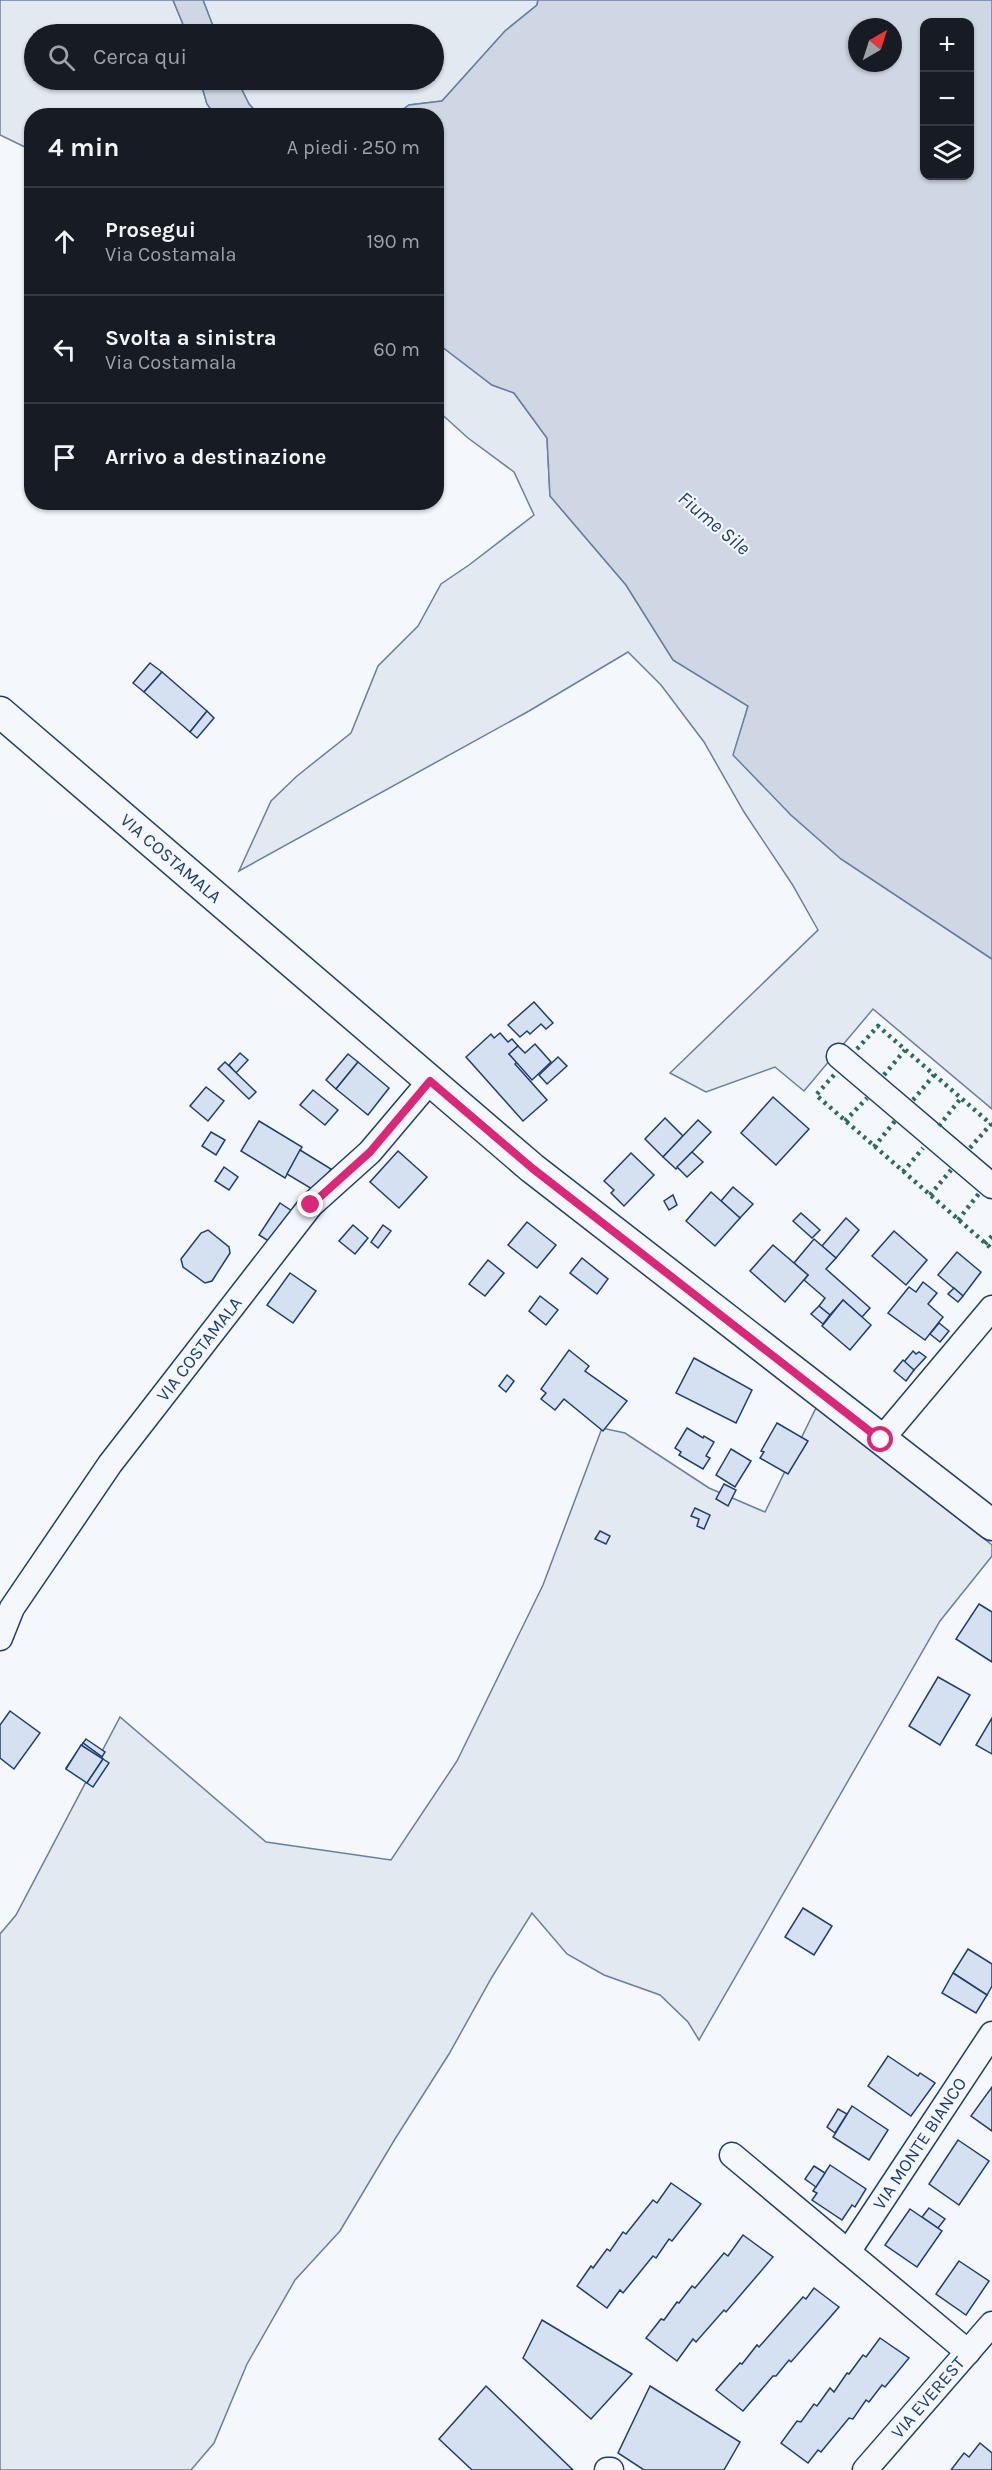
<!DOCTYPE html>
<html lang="it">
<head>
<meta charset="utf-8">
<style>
	:root { --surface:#171b24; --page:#20242c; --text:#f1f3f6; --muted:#9ea1a6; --line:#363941 }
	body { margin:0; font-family:Karla,sans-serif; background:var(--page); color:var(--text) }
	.controls { position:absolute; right:18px; top:18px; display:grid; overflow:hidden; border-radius:12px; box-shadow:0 2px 4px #0004 }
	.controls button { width:54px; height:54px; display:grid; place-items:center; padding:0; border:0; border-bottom:2px solid var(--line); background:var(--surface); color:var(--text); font:30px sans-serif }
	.compass { position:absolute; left:848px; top:18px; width:54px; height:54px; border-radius:50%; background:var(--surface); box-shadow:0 2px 4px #0004; rotate:39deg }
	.stop { position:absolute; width:18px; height:18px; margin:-14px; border:4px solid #db2777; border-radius:50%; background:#fff }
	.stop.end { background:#db2777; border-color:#fff; box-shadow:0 2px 6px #0008 }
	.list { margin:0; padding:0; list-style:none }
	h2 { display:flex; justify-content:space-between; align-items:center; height:78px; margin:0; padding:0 24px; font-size:26px }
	h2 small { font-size:20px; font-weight:400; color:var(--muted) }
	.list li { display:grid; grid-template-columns:39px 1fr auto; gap:18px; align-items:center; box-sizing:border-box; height:108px; padding:0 24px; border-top:2px solid var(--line) }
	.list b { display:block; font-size:22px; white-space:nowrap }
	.list p { margin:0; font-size:20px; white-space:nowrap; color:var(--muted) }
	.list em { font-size:20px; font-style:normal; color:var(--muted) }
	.icon { flex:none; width:33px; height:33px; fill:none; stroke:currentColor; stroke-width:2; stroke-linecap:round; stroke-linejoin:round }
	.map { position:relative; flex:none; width:992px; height:2470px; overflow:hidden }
	.search { position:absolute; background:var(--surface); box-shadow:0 2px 4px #0004; left:24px; top:24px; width:420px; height:66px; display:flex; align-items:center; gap:15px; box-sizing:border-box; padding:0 21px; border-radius:33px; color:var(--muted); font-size:22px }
	.panel { position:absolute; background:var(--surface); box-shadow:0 2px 4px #0004; left:24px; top:108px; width:420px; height:402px; border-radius:24px }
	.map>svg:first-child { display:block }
</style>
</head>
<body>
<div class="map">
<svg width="992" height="2470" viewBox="0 0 992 2470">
	<rect width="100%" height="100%" fill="#f4f7fb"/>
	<!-- green -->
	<g fill="#e3e9f0" stroke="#687fa3" stroke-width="1.5">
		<polygon points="0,0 173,0 187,34 34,34 34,80 200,80 207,104 215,115 32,116 31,150 0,135"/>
		<polygon points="203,0 538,0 537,5 505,31 442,101 409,105 395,116 259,115 249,104 237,80 434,80 434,34 216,34"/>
		<polygon points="437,343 492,385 514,393 547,438 550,496 626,585 673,660 748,706 734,755 791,815 841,859 992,959 992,1109 873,1009 804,1091 775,1067 706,1092 670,1073 818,930 792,884 744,812 704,742 661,685 628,652 529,711 239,871 271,801 297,776 351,733 378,666 418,626 441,584 469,565 534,515 514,472 468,438 437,410"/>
		<polygon points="816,1408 992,1545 992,1556 940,1621 699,2040 688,2022 660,1995 604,1975 567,1954 532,1913 492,1977 449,2054 395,2139 340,2231 295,2280 247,2364 214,2443 191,2470 0,2470 0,1934 16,1915 120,1717 266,1842 391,1860 457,1761 543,1585 602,1428 625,1433 709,1488 765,1512"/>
	</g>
	<!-- water -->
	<g fill="#cfd7e4" stroke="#687fa3" stroke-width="1.5" fill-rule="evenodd">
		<polygon points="173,0 203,0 216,34 187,34"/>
		<path d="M538,0H992V959L841,859L791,815L733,755L748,706L673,660L626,585L550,496L547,438L514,393L492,385L437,343L436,116L395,115L409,105L442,101L505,31L537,5ZM924,22H970V176H924ZM857,27H893V63H857Z"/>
		<polygon points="200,80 237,80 249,104 259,115 215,115 207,104"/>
	</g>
	<!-- building -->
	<g fill="#d5e0f0" stroke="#1d3f73" stroke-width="1.5">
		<polygon points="150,663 162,672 144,692 133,683"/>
		<polygon points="162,672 207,711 190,732 144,692"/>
		<polygon points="207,711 214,718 197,738 190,732"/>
		<polygon points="534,1002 553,1023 546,1029 541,1024 530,1034 527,1031 520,1037 508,1025"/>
		<polygon points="500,1033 508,1042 512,1039 518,1046 509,1054 517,1062 515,1064 547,1100 523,1121 466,1057 491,1034 494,1038"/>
		<polygon points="535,1044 551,1062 532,1080 509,1054 518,1046 525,1053"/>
		<polygon points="240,1053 248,1060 236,1073 229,1065"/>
		<polygon points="348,1054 358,1062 336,1089 326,1080"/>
		<polygon points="558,1057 567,1066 547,1084 539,1075"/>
		<polygon points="225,1062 256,1092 249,1099 218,1069"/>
		<polygon points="358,1062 389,1088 368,1115 336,1089"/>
		<polygon points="206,1087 224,1101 208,1121 190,1106"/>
		<polygon points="313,1090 338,1110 325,1125 300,1105"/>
		<polygon points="773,1097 809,1129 776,1165 741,1133"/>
		<polygon points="665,1118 683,1136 663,1157 645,1139"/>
		<polygon points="698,1120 711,1132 676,1169 663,1157"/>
		<polygon points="259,1121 302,1147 285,1178 241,1151"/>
		<polygon points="211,1132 225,1140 216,1155 202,1146"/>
		<polygon points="300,1150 331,1169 317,1192 287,1174"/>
		<polygon points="398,1151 427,1177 399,1208 370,1182"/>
		<polygon points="692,1152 703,1162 687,1177 677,1167"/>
		<polygon points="631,1153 654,1175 624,1206 611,1193 614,1190 604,1181"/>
		<polygon points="224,1167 238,1177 229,1190 215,1181"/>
		<polygon points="733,1187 753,1204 740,1218 721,1201"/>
		<polygon points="711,1192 740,1218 715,1246 686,1221"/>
		<polygon points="673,1195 677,1205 669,1210 664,1201"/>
		<polygon points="280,1203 295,1213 275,1245 259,1235"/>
		<polygon points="801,1213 820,1230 812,1238 793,1221"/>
		<polygon points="846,1218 859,1230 836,1258 822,1246"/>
		<polygon points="527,1222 556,1245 537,1268 508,1245"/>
		<polygon points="353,1225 368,1238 355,1254 339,1241"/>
		<polygon points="383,1225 391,1231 378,1248 371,1242"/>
		<polygon points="208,1230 229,1247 230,1253 212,1281 205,1283 183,1267 181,1259 201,1233"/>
		<polygon points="894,1231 927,1260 906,1285 872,1256"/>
		<polygon points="814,1239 836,1258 826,1269 870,1308 862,1317 843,1300 830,1315 819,1306 825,1298 804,1280 808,1275 794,1263"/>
		<polygon points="773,1245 808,1275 785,1302 750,1271"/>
		<polygon points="957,1252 981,1272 963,1296 938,1275"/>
		<polygon points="582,1258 608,1279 597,1294 570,1273"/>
		<polygon points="488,1260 504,1273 485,1296 469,1284"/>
		<polygon points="290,1273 316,1291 293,1323 267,1305"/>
		<polygon points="923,1282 937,1293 928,1304 943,1317 925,1340 888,1313 909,1287 916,1292"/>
		<polygon points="954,1288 963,1296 958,1302 948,1294"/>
		<polygon points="540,1296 558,1310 546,1325 529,1311"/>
		<polygon points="843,1300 871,1325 850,1350 822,1326"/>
		<polygon points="819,1306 830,1315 823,1324 811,1314"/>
		<polygon points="939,1323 949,1331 940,1342 930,1334"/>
		<polygon points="569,1350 589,1366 585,1371 627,1401 603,1431 564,1399 555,1410 541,1399 546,1393 541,1389"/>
		<polygon points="913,1351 916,1354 919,1352 926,1357 914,1370 904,1362"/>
		<polygon points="694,1358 752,1390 736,1423 676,1393"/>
		<polygon points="903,1360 914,1370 906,1381 894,1371"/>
		<polygon points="507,1375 514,1381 506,1392 499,1386"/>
		<polygon points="777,1423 808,1441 788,1474 760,1458 764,1452 761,1451"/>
		<polygon points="687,1428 703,1438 704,1436 714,1442 706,1456 710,1458 703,1469 679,1455 681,1452 675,1448"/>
		<polygon points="731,1449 751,1461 735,1487 716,1475"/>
		<polygon points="724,1484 736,1490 728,1506 716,1499"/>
		<polygon points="695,1508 710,1515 704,1529 697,1526 699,1519 691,1516"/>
		<polygon points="600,1531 610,1536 606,1544 595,1539"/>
		<polygon points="979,1604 992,1612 992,1662 956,1639"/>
		<polygon points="938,1677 970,1695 940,1745 909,1726"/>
		<polygon points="10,1711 40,1733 14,1769 0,1758 0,1725"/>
		<polygon points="992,1718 992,1754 976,1745"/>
		<polygon points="86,1739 105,1752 102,1757 83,1743"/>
		<polygon points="83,1743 102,1757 85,1781 66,1768"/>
		<polygon points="81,1745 103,1759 87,1783 66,1769"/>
		<polygon points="103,1759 109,1763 93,1787 87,1783"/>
		<polygon points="803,1908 832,1926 814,1955 785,1937"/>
		<polygon points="968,1949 992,1964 992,1986 987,1995 953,1973"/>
		<polygon points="953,1973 987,1995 976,2013 942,1993"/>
		<polygon points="888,2056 918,2076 920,2073 935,2083 911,2116 868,2086"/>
		<polygon points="992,2087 992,2131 971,2116"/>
		<polygon points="852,2106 888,2130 869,2160 833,2137"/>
		<polygon points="838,2109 847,2114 835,2133 827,2127"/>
		<polygon points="958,2140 989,2161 959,2205 929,2184"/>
		<polygon points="830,2165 866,2189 855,2207 852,2205 842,2220 812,2200 817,2193 813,2191"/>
		<polygon points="814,2166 825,2173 816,2187 805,2179"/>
		<polygon points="671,2183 701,2204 672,2241 669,2239 656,2258 653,2256 623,2293 620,2290 607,2308 577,2286 591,2266 593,2268 607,2249 610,2251 623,2232 626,2234 653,2200 657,2203"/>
		<polygon points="929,2208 945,2219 938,2228 922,2217"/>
		<polygon points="910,2209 942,2231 917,2267 885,2245"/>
		<polygon points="743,2235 773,2257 726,2312 724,2310 696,2342 693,2339 677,2361 646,2338 661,2319 664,2320 677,2302 679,2303 692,2286 695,2288 724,2253 728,2256"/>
		<polygon points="959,2261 989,2281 966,2315 936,2294"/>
		<polygon points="814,2288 839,2307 791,2362 789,2360 776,2376 773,2376 743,2411 716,2390 740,2363 742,2364 757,2345 759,2347 803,2297 806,2299"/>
		<polygon points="542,2320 632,2374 591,2419 523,2358"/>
		<polygon points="880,2338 909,2358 885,2387 882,2385 869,2402 866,2400 853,2419 849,2418 821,2452 818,2450 808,2463 781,2443 797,2421 801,2422 814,2404 817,2406 830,2388 834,2392 847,2373 849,2374 863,2355 866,2357"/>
		<polygon points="486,2386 573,2470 472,2470 439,2439"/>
		<polygon points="650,2386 740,2442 724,2470 644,2470 618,2453"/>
		<polygon points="980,2443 992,2453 992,2470 951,2470 964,2453 969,2457"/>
	</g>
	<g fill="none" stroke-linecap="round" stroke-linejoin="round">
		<defs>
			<g id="minor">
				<polyline points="839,1056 992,1186"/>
				<polyline points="881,1440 992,1308"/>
				<path id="s1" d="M0,1638L12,1608L110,1464L311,1205L370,1152L430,1081"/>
				<polyline points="732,2155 968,2352"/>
				<path id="s2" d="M848,2252L992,2034"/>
				<polyline points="607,2470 611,2470"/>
				<path id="s3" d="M865,2470L992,2324"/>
			</g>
			<g id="major">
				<path id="s4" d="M0,712L532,1168L992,1525"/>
			</g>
		</defs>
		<!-- minor casing -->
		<use href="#minor" stroke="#1d3f73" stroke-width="27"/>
		<!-- major casing -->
		<use href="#major" stroke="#1d3f73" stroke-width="33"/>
		<!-- minor -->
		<use href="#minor" stroke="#f4f7fb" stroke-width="24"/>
		<!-- major -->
		<use href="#major" stroke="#f4f7fb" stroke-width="30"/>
		<!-- hedge -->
		<g stroke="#2c6c60" stroke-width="4.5" stroke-dasharray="3 4.5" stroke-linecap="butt">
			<polyline points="857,1049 878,1026 992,1125"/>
			<polyline points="834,1075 816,1095 992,1249"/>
			<polyline points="884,1075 905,1050"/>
			<polyline points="913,1100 934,1075"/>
			<polyline points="845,1121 867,1098"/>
			<polyline points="939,1126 961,1098"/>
			<polyline points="874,1147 895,1121"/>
			<polyline points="970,1148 991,1124"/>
			<polyline points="903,1172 923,1148"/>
			<polyline points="930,1195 951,1170"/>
			<polyline points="958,1220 981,1191"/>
			<polyline points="985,1244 992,1236"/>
		</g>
	</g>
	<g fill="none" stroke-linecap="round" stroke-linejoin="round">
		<!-- route -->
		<polyline stroke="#db2777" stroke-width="8" points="311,1205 370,1152 430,1081 532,1168 881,1440"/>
	</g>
	<g text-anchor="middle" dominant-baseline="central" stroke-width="4.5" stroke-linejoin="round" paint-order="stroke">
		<!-- street labels -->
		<g font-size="18" fill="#1d3f73" stroke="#f4f7fb">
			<text stroke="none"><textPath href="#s4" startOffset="225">VIA COSTAMALA</textPath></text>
			<text stroke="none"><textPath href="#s1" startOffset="352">VIA COSTAMALA</textPath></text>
			<text stroke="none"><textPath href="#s2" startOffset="130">VIA MONTE BIANCO</textPath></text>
			<text stroke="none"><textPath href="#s3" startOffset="96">VIA EVEREST</textPath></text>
		</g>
		<!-- water labels -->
		<g font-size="20" font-style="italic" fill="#1d3f73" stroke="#f4f7fb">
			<text transform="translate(714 523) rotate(40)">Fiume Sile</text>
		</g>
	</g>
</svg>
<div class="controls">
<button>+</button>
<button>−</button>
<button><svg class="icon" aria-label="layers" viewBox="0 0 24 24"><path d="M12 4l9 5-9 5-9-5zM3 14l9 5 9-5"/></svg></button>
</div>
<svg class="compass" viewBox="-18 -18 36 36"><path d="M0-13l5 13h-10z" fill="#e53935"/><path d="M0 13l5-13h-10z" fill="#9ea1a6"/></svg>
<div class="stop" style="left:881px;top:1440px"></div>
<div class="stop end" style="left:311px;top:1205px"></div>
<div class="search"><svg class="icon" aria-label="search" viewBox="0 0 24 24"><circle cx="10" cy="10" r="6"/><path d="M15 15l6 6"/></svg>Cerca qui</div>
<section class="panel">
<h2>4 min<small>A piedi · 250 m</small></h2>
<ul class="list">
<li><svg class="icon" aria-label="ahead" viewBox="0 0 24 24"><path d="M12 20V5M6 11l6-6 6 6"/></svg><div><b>Prosegui</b><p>Via Costamala</p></div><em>190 m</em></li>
<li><svg class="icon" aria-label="left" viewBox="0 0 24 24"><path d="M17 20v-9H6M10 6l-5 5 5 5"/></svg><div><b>Svolta a sinistra</b><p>Via Costamala</p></div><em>60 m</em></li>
<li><svg class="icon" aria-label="arrive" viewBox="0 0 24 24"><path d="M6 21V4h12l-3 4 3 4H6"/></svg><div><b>Arrivo a destinazione</b></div></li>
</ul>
</section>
</div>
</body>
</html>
